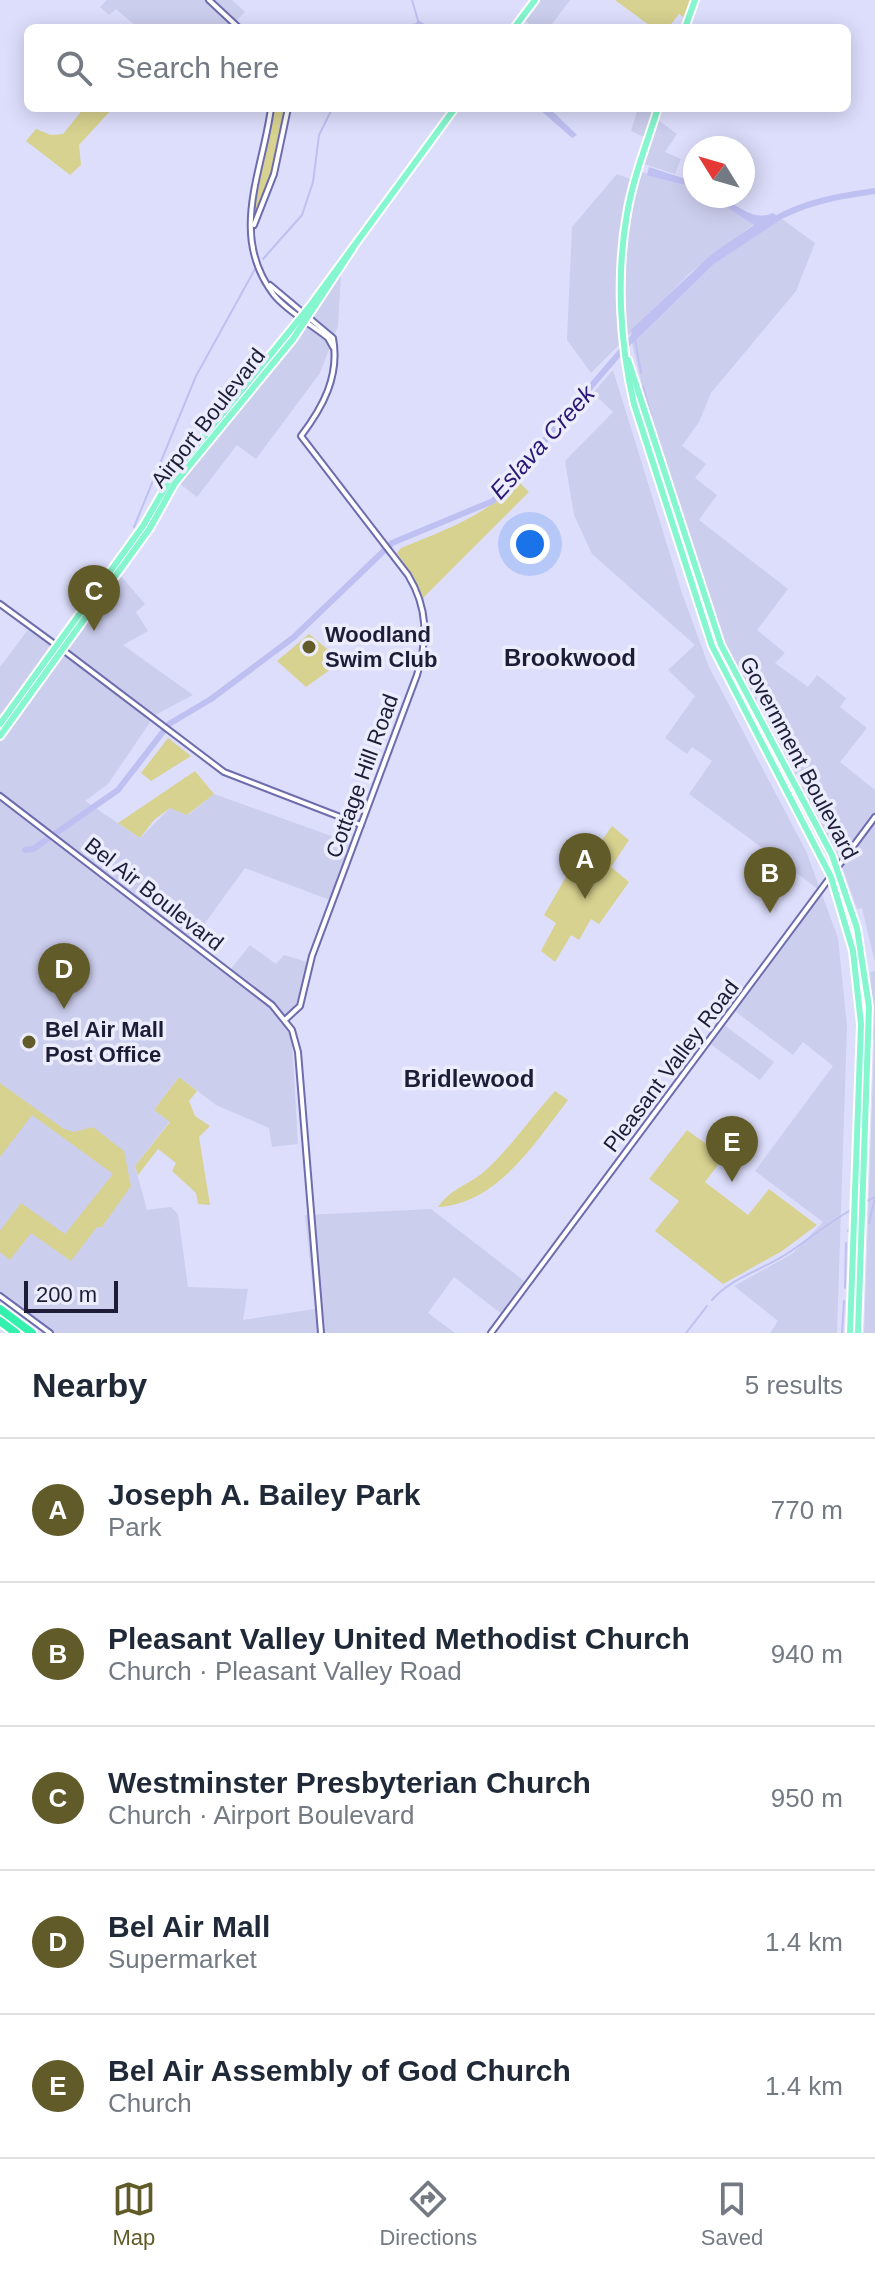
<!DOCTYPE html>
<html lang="en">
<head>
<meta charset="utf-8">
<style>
	:root { --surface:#fff; --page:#f6f6f7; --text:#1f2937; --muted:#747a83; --line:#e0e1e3; --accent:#605b28 }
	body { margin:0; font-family:Arial,sans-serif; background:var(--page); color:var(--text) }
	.compass { position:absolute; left:683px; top:136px; width:72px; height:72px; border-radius:50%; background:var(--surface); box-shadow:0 4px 20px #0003; rotate:307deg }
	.scale { position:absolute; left:24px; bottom:20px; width:94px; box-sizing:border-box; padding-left:8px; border:4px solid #1e1d38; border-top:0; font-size:22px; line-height:28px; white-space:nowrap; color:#1e1d38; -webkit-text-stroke:6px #ecedfc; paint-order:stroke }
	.you { position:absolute; left:530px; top:544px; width:28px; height:28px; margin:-20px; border:6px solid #fff; border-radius:50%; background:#1a73e8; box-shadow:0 0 0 12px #1a73e833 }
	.badge { display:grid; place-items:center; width:52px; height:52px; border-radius:50%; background:var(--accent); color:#fff; font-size:26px; font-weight:700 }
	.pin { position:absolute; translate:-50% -66px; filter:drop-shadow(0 2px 4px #0008) }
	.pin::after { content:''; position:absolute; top:42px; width:28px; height:24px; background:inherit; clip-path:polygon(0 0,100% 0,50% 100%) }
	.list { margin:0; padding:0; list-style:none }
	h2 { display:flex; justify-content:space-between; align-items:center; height:104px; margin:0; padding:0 32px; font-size:34px }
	h2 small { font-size:26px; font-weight:400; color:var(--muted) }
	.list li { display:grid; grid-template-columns:52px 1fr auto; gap:24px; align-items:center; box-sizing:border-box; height:144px; padding:0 32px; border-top:2px solid var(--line) }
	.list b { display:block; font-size:30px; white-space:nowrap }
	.list p { margin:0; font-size:26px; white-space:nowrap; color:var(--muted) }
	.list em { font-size:26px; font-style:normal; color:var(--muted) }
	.icon { flex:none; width:44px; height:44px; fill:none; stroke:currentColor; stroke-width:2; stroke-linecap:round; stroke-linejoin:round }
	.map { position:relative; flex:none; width:875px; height:1333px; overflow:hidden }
	.search { position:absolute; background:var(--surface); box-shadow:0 4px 20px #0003; left:24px; right:24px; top:24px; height:88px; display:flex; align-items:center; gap:20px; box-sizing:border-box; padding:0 28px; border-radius:12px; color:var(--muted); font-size:30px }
	.sheet { height:824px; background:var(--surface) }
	nav { display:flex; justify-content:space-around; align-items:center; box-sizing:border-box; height:112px; border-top:2px solid var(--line); background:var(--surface); font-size:22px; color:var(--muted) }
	nav a { display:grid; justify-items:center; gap:4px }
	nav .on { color:var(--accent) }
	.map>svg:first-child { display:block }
</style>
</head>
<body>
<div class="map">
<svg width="875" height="1333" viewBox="0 0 875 1333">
	<rect width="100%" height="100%" fill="#dddefc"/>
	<!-- built -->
	<g fill="#ccceee">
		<polygon points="107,0 232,0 245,12 232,25 235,28 138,28 116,9 109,15 100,7"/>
		<polygon points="532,0 570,0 549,28 535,28 520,17"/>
		<polygon points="638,108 661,108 657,119 677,134 665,152 681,159 675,174 644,164 642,172 695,189 695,196 710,196 755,223 690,273 591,373 567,340 572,227 617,174 630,179 644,137 631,131"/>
		<polygon points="782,219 815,243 796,291 711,393 699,422 682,446 706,464 695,478 717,495 699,520 788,589 757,630 785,653 775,663 808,687 817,675 846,698 840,707 867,728 840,762 875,790 875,963 862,908 857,909 840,861 744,686 723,639 646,402 632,344 714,264"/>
		<polygon points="341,275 338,326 320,373 256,459 237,445 197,497 179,483 228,419 250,399"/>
		<polygon points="613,370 682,593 709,667 806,851 838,938 847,1026 837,1333 770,1333 778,1321 734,1286 792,1254 823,1222 755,1171 833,1066 803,1042 793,1055 731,1008 818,889 689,794 712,761 692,747 687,754 665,738 695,696 668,670 695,645 592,554 574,515 565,461 613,412 593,393"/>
		<polygon points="120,575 145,604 136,612 148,631 123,645 193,695 155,715 108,784 85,801 140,838 170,808 188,815 214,794 351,843 330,900 245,868 192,941 230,970 250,945 276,964 284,955 307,962 295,1007 284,1023 292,1042 298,1144 272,1147 269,1128 216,1105 179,1077 154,1110 170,1121 135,1166 147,1210 171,1207 178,1214 188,1287 248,1289 243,1320 315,1309 305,1215 431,1209 527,1283 503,1315 454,1277 428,1313 455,1333 56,1333 0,1291 0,667 30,627 61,653"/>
		<polygon points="875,971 875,1333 864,1333 874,1044 870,972"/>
		<polygon points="720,1022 774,1062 760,1080 706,1041"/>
	</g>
	<!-- green -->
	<g fill="#d8d290">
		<polygon points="615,0 695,0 688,20 679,14 668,28 653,28"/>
		<polygon points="84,108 113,108 79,145 81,165 70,175 26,141 36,129 51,135 63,134"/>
		<polygon points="272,108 286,108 285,120 265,199 254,215 251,201"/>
		<path d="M519,482L529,492L423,598L397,553L401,548C446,530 484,516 519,482Z"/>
		<polygon points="309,634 342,661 306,687 277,661"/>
		<polygon points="168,738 191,756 151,781 141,773"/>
		<polygon points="195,771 214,794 187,815 170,808 154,820 140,838 118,823"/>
		<polygon points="612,826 629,840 611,867 629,882 599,924 591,919 579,940 571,935 555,962 541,951 556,923 544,915 585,844 595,850"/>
		<polygon points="179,1077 197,1091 189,1101 195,1116 210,1126 199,1137 210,1205 198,1204 196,1193 172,1171 176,1163 158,1149 138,1175 135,1166 170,1122 154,1110"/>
		<polygon points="0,1083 64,1129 74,1132 93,1127 124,1151 131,1186 102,1227 97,1227 71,1261 31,1233 10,1260 0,1252 0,1231 21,1203 65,1234 113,1174 32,1115 0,1157"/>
		<path d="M555,1091L568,1100C535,1143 497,1204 438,1207C453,1186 469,1186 487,1169C512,1146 532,1116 555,1091Z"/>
		<polygon points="687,1130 724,1157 705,1182 748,1215 769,1189 817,1225 782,1251 723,1284 655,1231 679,1201 649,1179"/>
	</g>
	<!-- water -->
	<g fill="#bfc0f2">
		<polygon points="538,108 549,108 577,135 572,138"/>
		<polygon points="649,167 695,182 695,188 647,175"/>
		<path d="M710,196C733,196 748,224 773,213L782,219L714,264L632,344L631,330L712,254L754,225Z"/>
	</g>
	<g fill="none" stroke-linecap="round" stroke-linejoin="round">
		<!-- stream -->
		<g stroke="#bfc0f2" stroke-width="2">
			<polyline points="390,28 419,24 412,0"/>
			<polyline points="263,259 302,215 313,182 319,135 332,109"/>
			<polyline points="635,339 641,373"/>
			<polyline points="643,386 651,415"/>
			<polyline points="134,527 196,376 255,269"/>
			<polyline points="867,1201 875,1197"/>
			<polyline points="869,1223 875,1198"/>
			<polyline points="848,1231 850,1229"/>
			<polyline points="845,1288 846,1243"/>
			<path d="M712,1300C732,1277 763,1270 788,1253C809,1239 828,1223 851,1210"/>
			<polyline points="686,1333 707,1306"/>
			<polyline points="842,1333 844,1301"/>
		</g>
		<!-- river -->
		<g stroke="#bfc0f2" stroke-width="6">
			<polyline points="419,24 425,28"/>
			<path d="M772,221C804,202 839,196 875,191"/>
			<polyline points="25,850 33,849 118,790 169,724 211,699 294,637 392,543 493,501 635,335"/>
		</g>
		<defs>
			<g id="minor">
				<polyline points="209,0 239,28"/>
				<path d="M271,108C263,171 228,235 274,295C288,312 311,324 328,338L333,347"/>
				<polyline points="254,225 274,174 288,108"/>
				<path d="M270,285L333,338C340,376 323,407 301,436L408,575C428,608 428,638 417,675L312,956L300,1006L286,1019"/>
				<polyline points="0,604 56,645"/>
				<polyline points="63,650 224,772 361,825"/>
				<polyline points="0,796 272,1005 292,1030 298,1052 321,1333"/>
				<polyline points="0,1296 50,1333"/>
				<polyline points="491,1333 875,817"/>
			</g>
			<g id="major">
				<polyline points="514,28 535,0"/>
				<polyline points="685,28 695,0"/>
				<path d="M658,108C647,143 633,178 627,214C616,276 620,344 634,404L712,646L831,877L853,951L861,1024L850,1333"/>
				<polyline points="628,360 721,645 832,855 857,928 869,1007 858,1333"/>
				<polyline points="0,724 143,526 172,476 310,306 455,108"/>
				<polyline points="0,736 150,528 175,483 293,339 353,248"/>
			</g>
			<g id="highway">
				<polyline points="0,1309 32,1333"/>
				<polyline points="0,1321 16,1333"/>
			</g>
		</defs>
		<!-- minor casing -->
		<use href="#minor" stroke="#6d6cae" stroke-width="8"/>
		<!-- major casing -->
		<use href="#major" stroke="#fff" stroke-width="10"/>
		<!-- highway casing -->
		<use href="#highway" stroke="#fff" stroke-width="12"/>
		<!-- minor -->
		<use href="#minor" stroke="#fff" stroke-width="4"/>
		<!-- major -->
		<use href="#major" stroke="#85f6cf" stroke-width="6"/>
		<!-- highway -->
		<use href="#highway" stroke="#33f0af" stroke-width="8"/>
	</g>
	<!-- markers -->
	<g fill="#605b28" stroke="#ecedfc" stroke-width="3">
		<circle cx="309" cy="647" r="8"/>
		<circle cx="29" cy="1042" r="8"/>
	</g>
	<g text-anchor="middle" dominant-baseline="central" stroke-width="7" stroke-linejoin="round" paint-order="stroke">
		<!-- street labels -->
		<g font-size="22" fill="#1e1d38" stroke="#ecedfc">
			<text transform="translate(208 418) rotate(-52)">Airport Boulevard</text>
			<text transform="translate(799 758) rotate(62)">Government Boulevard</text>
			<text transform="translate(362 776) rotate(-70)">Cottage Hill Road</text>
			<text transform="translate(154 894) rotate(38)">Bel Air Boulevard</text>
			<text transform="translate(671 1066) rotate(-53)">Pleasant Valley Road</text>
		</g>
		<!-- poi labels -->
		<g font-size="22" font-weight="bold" fill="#1e1d38" stroke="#ecedfc" text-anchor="start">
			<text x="325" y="634">Woodland<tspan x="325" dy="25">Swim Club</tspan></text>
			<text x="45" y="1029">Bel Air Mall<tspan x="45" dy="25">Post Office</tspan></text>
		</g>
		<!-- water labels -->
		<g font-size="24" font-style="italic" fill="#2c1874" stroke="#ecedfc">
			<text transform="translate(542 442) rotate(-48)">Eslava Creek</text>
		</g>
		<!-- neighbourhood labels -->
		<g font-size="24" font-weight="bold" fill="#1e1d38" stroke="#ecedfc">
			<text x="570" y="657">Brookwood</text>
			<text x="469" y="1078">Bridlewood</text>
		</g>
	</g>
</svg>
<svg class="compass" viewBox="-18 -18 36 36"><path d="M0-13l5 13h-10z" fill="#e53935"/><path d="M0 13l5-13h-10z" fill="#747a83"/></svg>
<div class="scale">200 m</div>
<div class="you"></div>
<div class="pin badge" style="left:585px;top:899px">A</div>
<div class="pin badge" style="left:770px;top:913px">B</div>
<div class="pin badge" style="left:94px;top:631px">C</div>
<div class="pin badge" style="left:64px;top:1009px">D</div>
<div class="pin badge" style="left:732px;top:1182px">E</div>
<div class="search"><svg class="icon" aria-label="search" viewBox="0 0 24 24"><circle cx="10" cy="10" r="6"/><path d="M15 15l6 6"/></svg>Search here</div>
</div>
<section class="sheet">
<h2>Nearby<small>5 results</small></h2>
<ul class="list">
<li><span class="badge">A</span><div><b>Joseph A. Bailey Park</b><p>Park</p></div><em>770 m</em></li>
<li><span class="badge">B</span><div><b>Pleasant Valley United Methodist Church</b><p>Church · Pleasant Valley Road</p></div><em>940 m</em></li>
<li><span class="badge">C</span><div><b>Westminster Presbyterian Church</b><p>Church · Airport Boulevard</p></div><em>950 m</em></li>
<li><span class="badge">D</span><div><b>Bel Air Mall</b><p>Supermarket</p></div><em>1.4 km</em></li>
<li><span class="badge">E</span><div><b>Bel Air Assembly of God Church</b><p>Church</p></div><em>1.4 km</em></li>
</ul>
</section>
<nav>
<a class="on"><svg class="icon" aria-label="map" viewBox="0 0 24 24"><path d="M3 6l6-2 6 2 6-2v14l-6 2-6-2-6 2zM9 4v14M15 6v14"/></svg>Map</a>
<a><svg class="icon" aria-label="directions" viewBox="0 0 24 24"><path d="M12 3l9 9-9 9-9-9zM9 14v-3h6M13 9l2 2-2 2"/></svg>Directions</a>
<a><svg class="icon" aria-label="saved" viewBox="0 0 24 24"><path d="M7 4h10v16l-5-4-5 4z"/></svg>Saved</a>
</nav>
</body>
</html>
